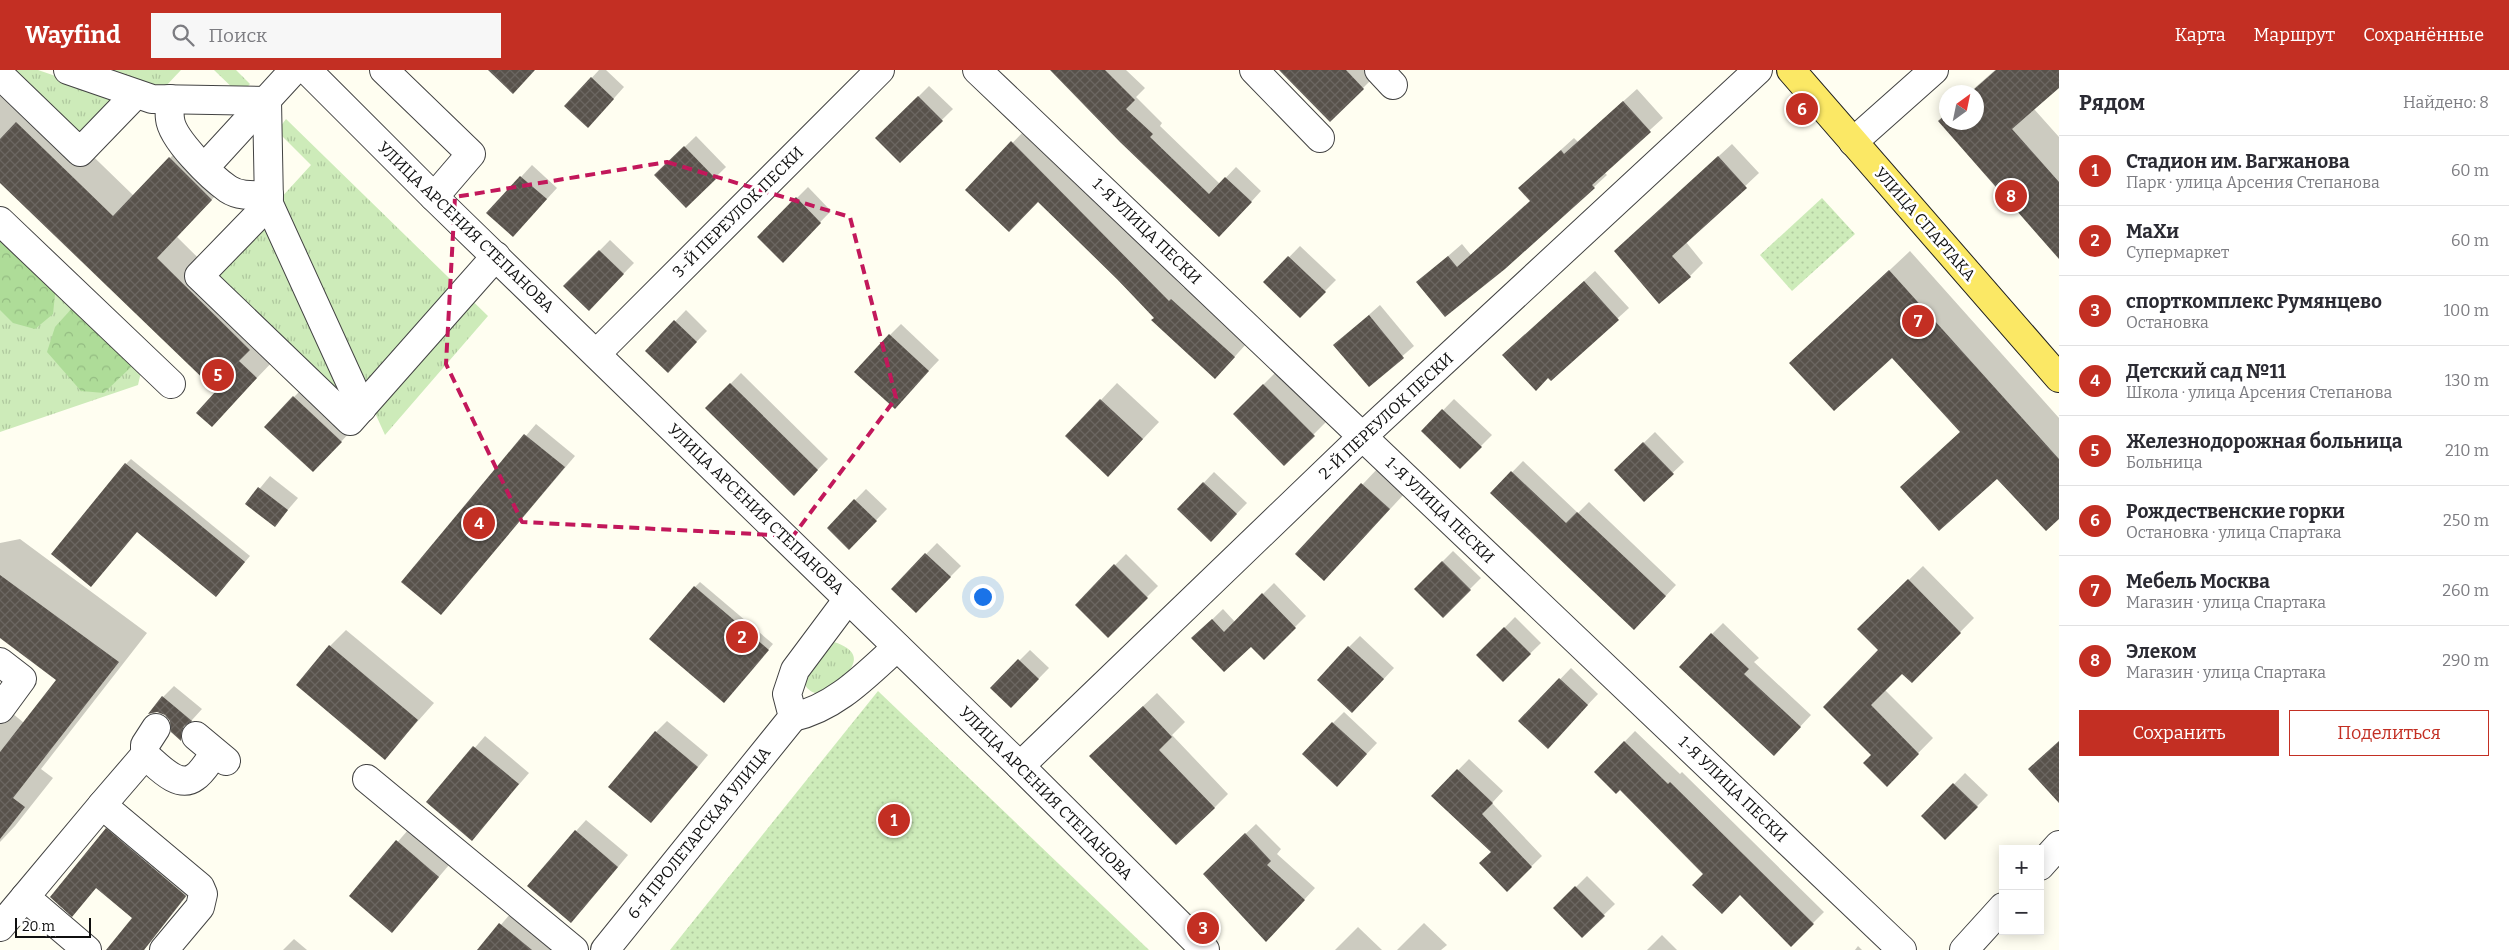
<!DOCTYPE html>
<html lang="ru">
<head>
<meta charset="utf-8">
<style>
	:root { --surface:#fff; --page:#f7f7f7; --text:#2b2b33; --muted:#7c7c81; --line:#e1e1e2; --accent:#c32f23 }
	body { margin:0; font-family:Bitter,serif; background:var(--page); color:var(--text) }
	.controls { position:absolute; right:15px; bottom:15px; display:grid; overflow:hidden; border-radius:0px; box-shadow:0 2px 12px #0003 }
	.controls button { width:45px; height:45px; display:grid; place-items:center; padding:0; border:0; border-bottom:1px solid var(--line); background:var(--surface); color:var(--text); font:25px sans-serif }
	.compass { position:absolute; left:1939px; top:15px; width:45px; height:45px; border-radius:50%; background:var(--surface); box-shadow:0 2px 12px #0003; rotate:33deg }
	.scale { position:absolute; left:15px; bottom:12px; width:76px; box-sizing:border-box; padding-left:5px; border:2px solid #0f0f0f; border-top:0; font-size:14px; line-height:18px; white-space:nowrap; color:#0f0f0f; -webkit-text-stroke:4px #fff; paint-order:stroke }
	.you { position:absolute; left:982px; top:526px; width:18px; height:18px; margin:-12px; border:4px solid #fff; border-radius:50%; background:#1a73e8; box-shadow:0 0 0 8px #1a73e833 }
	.badge { display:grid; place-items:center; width:32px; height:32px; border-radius:50%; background:var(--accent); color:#fff; font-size:16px; font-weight:700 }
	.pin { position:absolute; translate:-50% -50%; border:2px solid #fff; box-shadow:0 1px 5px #0006 }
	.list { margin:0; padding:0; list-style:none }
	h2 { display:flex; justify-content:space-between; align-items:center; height:65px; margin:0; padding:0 20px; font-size:21px }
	h2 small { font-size:16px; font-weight:400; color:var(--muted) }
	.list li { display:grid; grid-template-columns:32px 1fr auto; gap:15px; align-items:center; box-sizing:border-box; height:70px; padding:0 20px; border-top:1px solid var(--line) }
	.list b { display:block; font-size:19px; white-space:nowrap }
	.list p { margin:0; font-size:16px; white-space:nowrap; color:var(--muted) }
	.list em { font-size:16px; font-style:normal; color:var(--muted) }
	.actions { display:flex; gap:10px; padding:15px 20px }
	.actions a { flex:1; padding:11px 0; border:1px solid var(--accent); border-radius:0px; text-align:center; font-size:18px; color:var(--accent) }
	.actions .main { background:var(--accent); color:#fff }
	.icon { flex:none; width:28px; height:28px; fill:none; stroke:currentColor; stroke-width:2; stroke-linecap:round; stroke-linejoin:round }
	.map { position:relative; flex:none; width:2059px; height:880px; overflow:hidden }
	header { display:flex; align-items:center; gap:30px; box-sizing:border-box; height:70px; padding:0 25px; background:var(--accent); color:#fff }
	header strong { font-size:24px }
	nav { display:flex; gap:28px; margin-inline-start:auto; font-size:18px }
	.search { width:350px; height:45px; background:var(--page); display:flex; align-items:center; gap:12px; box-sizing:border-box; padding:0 18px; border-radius:0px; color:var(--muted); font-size:19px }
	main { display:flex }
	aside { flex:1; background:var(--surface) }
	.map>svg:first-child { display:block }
</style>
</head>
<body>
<header>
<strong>Wayfind</strong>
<div class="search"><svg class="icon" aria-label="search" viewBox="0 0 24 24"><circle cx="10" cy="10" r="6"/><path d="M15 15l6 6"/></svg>Поиск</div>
<nav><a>Карта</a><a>Маршрут</a><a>Сохранённые</a></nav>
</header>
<main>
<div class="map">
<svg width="2059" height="880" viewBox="0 0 2059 880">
	<defs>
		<pattern id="grass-tufts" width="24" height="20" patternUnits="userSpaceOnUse" patternTransform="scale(1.25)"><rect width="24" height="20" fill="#cdebb9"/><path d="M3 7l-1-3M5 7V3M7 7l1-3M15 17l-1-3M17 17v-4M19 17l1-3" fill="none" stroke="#afc89e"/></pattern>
		<pattern id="forest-crowns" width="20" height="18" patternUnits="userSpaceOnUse" patternTransform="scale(1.25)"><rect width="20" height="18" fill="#aedc98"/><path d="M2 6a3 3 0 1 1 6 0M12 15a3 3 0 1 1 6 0" fill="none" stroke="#94bc82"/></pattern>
		<pattern id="park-dots" width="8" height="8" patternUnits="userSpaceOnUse" patternTransform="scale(1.25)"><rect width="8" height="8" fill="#cdebb9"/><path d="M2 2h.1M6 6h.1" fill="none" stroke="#afc89e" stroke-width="1.8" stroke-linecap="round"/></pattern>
		<pattern id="building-cross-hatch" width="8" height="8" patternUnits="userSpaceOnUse" patternTransform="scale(1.25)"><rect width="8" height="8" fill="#58524b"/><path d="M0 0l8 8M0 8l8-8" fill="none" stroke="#6b6661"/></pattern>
	</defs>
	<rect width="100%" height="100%" fill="#fffef1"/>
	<!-- grass -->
	<g fill="url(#grass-tufts)">
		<polygon points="8,0 38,0 114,26 116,32 81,68"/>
		<polygon points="99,0 181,0 164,18"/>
		<polygon points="214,0 236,0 250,14 240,25"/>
		<polygon points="286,49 488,246 385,365 279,130 311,95 277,61"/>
		<polygon points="264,152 350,335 214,203"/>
		<polygon points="0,166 141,302 138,315 0,362"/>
		<path d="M834,572C877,586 840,611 821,625C806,621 804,616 802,601L825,575Z"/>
	</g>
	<!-- forest -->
	<g fill="url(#forest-crowns)">
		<polygon points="0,159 56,215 53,244 35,259 13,253 0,240"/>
		<polygon points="74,236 123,280 131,297 104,323 81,321 47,282 55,257"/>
	</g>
	<!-- park -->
	<g fill="url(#park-dots)">
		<polygon points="1822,128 1855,164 1792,221 1760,185"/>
		<polygon points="878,621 1149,880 670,880"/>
	</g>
	<!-- shadow -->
	<g fill="#0003">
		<polygon points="599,0 606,0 624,17 599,45 566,36"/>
		<polygon points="1052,0 1126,0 1145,18 1136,27 1162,53 1160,56 1220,114 1236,97 1261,121 1230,155"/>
		<polygon points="1281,0 1367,0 1374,7 1330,51"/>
		<polygon points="1995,0 2059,0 2059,17 2034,39 2059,67 2059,187 1940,51 1946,45 1946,52 1976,52 1976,22 1970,22"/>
		<polygon points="0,13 37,32 134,126 190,67 232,108 177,167 270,259 277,287 212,355 218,321 0,111"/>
		<polygon points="929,16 953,39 900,91 877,68"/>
		<polygon points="1637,19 1663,48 1604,102 1607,105 1594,117 1504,198 1418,212 1462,174 1471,185 1531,131 1533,105 1574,68 1578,72"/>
		<polygon points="1026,59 1184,218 1185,217 1247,273 1229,293 1156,248 1038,131 967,120"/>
		<polygon points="696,66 726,97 686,136 656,105"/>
		<polygon points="1732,74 1759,103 1686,172 1703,193 1690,206 1615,181"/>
		<polygon points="532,95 557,118 524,154 488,143"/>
		<polygon points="808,117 831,141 793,180 797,128"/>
		<polygon points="610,170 634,193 589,239 565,216"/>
		<polygon points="1300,176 1336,210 1300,246 1265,212"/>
		<polygon points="1910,181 2059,348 2059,447 1997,407 1902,417 1961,361 1892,286 1791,293"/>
		<polygon points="1595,201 1629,238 1551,309 1515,274"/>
		<polygon points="1380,235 1414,276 1369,315 1335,275"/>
		<polygon points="686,240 707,261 668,301 647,281"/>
		<polygon points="901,254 939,290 905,326 890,265"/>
		<polygon points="1280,298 1330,348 1284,394 1234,344"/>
		<polygon points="741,303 828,389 794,424 707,338"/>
		<polygon points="1117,313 1159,352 1124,389 1067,366"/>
		<polygon points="305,316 352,360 324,390 294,327"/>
		<polygon points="1454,329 1492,365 1460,397 1423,361"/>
		<polygon points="536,354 575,386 441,544 403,511"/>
		<polygon points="1655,362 1684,392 1644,430 1626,390"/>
		<polygon points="131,389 250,486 216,526 137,461 126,394"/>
		<polygon points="1523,391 1578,443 1589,432 1676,515 1645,548 1492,423"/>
		<polygon points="1379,397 1406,422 1340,493 1297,484"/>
		<polygon points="1214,402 1247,433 1222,459 1179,439"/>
		<polygon points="270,406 298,428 274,456 247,434"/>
		<polygon points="866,419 887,439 849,478 828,458"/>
		<polygon points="20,469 147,563 41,699 53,708 15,756 0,772 0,633 24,653 58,609 0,566 0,473"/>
		<polygon points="937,473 961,496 916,541 892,519"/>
		<polygon points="1453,481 1481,508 1443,546 1415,519"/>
		<polygon points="1126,484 1158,516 1108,566 1076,535"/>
		<polygon points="1923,496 1974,548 1912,611 1902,602 1885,620 1933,668 1887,715 1872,685 1824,637 1880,580 1859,559"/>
		<polygon points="700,512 773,574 729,626 695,517"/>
		<polygon points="1274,513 1306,546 1264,588 1251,575 1193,568 1223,539 1235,552"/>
		<polygon points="1515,547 1541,573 1503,610 1478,585"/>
		<polygon points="1723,553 1759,588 1754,592 1811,645 1785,673 1712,564"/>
		<polygon points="346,560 434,633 385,688 330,576"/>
		<polygon points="1360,566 1394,598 1363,631 1349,577"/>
		<polygon points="1030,580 1049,598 1011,637 992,618"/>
		<polygon points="1571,598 1598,624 1558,666 1520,651"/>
		<polygon points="174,616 202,639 192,650 192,659 181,669 172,662 171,651 163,627"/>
		<polygon points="1157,623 1185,652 1172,665 1228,724 1214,738 1105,672"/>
		<polygon points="1344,642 1377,673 1348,704 1333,653"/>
		<polygon points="667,651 708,685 662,740 656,662"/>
		<polygon points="1635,661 1680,704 1682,702 1824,842 1791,875 1740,824 1705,804 1620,718 1595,702"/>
		<polygon points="485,666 529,703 472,769 428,732"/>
		<polygon points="1469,689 1503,721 1492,733 1542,786 1507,820 1492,782 1433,726"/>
		<polygon points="1965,703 1988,725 1945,769 1923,746"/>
		<polygon points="117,748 196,814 144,880 109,880 134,847 97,817 72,845 106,759"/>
		<polygon points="586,750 628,785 582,840 576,761"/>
		<polygon points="1256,754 1281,779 1277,784 1315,818 1277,859 1215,793"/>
		<polygon points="408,760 449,795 402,850 351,826"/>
		<polygon points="1587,806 1615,834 1582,866 1555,838"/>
		<polygon points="511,843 553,878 551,880 479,880"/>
		<polygon points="1424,853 1447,875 1441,880 1397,880"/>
		<polygon points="1358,857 1382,880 1335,880"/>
		<polygon points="1662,865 1677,880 1647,880"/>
		<polygon points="294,869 307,880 283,880"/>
		<polygon points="1858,876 1862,880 1855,880"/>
	</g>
	<!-- building -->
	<g fill="url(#building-cross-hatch)">
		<polygon points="488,0 535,0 513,24"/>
		<polygon points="1050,0 1105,0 1135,30 1126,39 1153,64 1150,67 1209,124 1225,107 1252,132 1219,167 1120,72"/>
		<polygon points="1279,0 1346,0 1364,19 1330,52"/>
		<polygon points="1996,0 2059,0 2059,18 2012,59 2059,112 2059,189 1938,51 1946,44 1946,52 1976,52 1976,22 1971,22"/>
		<polygon points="591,7 614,29 588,58 564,36"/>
		<polygon points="918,26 943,51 900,93 875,68"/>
		<polygon points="1623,31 1651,62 1592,115 1595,118 1505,199 1445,247 1416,212 1448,186 1457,197 1530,131 1518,118 1561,80 1564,84"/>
		<polygon points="16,52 113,146 169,87 212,130 157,188 250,280 239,291 257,308 212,357 196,343 216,321 0,113 0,69"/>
		<polygon points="1011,71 1169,231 1171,229 1235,287 1215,309 1151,250 1154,248 1117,209 1038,132 1009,162 965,120"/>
		<polygon points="684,76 716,109 686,138 654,105"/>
		<polygon points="1718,86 1747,118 1672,186 1691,207 1659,234 1614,181"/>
		<polygon points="520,106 547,129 513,167 486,143"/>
		<polygon points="796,127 821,153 783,193 757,167"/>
		<polygon points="599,180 624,204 589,241 563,216"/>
		<polygon points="1288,186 1326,222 1300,248 1263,212"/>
		<polygon points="1889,200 2059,389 2059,449 2046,461 1997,409 1939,461 1900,417 1960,362 1892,288 1834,341 1789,293"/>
		<polygon points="1584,211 1619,250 1551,311 1548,308 1536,321 1502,285"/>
		<polygon points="1369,245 1404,288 1369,317 1333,275"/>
		<polygon points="674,250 697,272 668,303 645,281"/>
		<polygon points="889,264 929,301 895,339 854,302"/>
		<polygon points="730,313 818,400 794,426 705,338"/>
		<polygon points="1263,314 1315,366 1284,396 1233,344"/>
		<polygon points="293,326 342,372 313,402 264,357"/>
		<polygon points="1100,329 1143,369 1108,407 1065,366"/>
		<polygon points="1442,339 1482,377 1460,399 1421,361"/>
		<polygon points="524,364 565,397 441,545 401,512"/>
		<polygon points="1643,372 1674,404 1644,432 1614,400"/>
		<polygon points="125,393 245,492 216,527 137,462 91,517 51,484"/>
		<polygon points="1511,401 1566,453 1577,442 1666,526 1634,560 1490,423"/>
		<polygon points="1203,412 1237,444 1211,472 1177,439"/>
		<polygon points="1361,413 1390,439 1324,511 1295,484"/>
		<polygon points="258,417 288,440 275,457 245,434"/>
		<polygon points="854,429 877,451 849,480 827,458"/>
		<polygon points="925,483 951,507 916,543 891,519"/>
		<polygon points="1442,491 1471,520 1443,548 1414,519"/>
		<polygon points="1114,494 1148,528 1108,568 1075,535"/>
		<polygon points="0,505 119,592 13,728 25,737 0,769 0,682 56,610 0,568"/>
		<polygon points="1908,509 1961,563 1912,613 1902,604 1871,635 1919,684 1887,717 1863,693 1871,685 1823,637 1878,580 1857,559"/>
		<polygon points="694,516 769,580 724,633 649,569"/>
		<polygon points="1262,523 1296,558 1264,590 1251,577 1224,602 1191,568 1212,549 1224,562"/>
		<polygon points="1504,557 1531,584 1503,612 1476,585"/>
		<polygon points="1711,563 1749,599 1744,604 1801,657 1774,686 1679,597"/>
		<polygon points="329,575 418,650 385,690 296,615"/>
		<polygon points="1348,576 1384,609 1352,643 1317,610"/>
		<polygon points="1018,589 1039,609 1011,638 990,618"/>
		<polygon points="1559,608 1588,635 1548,679 1518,651"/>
		<polygon points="162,626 192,651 184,656 181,664 181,671 171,662 170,651 165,645 157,642 148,644"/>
		<polygon points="1143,636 1172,667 1159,680 1215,738 1176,775 1089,686"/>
		<polygon points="1332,652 1367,684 1337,717 1302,684"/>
		<polygon points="655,661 698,697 651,753 608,717"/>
		<polygon points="1624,671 1668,714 1670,712 1814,854 1791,877 1740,825 1722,844 1692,815 1703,804 1620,720 1616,724 1594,702"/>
		<polygon points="2059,671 2059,733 2028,699"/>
		<polygon points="473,676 519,714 472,771 426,732"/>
		<polygon points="1457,699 1493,733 1482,744 1532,797 1507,822 1479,793 1491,782 1431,726"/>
		<polygon points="1953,713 1978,737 1945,770 1921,746"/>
		<polygon points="106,758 186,826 144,880 106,880 132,848 96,818 72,847 50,827"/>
		<polygon points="575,760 618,797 571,853 527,816"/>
		<polygon points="1245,763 1271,791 1267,795 1305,830 1266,872 1203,804"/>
		<polygon points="396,770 439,807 392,863 349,826"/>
		<polygon points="1575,816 1605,846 1582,868 1553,838"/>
		<polygon points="499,853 532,880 477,880"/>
	</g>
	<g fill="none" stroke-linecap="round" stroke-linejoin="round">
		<defs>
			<g id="minor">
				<polyline points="68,0 152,29 267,31 269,134 362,338"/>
				<polyline points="307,0 434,127 1020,696 1205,880"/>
				<polyline points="384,0 471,84 434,127"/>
				<polyline points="977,0 1902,880"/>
				<polyline points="1254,0 1320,68"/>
				<polyline points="1379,0 1393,15"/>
				<polyline points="0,5 80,82 136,24"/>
				<path d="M170,29C170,35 169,42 170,49C172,69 211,107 228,119C240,127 255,125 269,125"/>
				<polyline points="1853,72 1934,0"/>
				<polyline points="205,97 294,0"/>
				<polyline points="269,134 199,206 350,351 496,186"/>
				<polyline points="0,151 171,314"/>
				<polyline points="597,283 880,0"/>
				<polyline points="0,592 22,609 0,639"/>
				<path d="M793,647C835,638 866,605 897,577"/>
				<polyline points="196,666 226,691"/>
				<path d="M145,685C157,695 178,720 195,707C203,702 209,690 215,683"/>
				<polyline points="1020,696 1363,366 1758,0"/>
				<polyline points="367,709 574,880"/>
				<polyline points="102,735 145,685 145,675 156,658"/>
				<polyline points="2040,796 2059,775"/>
				<polyline points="25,827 87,880"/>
				<polyline points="0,857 102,735 200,817 203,824 200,837 164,880"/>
				<polyline points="605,880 793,647 787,624 795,600 848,529"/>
				<polyline points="1964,880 2003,837"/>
			</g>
			<polyline id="major" points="1791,0 2059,308"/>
		</defs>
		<!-- minor casing -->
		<use href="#minor" stroke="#424242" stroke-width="30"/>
		<!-- major casing -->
		<use href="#major" stroke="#202020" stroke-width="30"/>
		<!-- minor -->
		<use href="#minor" stroke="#fff" stroke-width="28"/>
		<!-- major -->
		<use href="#major" stroke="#fbe865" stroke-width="28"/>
	</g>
	<!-- marked area -->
	<path fill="none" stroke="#c2185b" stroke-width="4" stroke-dasharray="10 6" stroke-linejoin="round" d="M667,92L850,147L896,328L793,466L522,452L446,294L455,127Z"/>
	<g text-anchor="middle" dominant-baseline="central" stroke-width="5" stroke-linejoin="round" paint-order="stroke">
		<!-- street labels -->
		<g font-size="16" fill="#0f0f0f" stroke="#fff">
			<text transform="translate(738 142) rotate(-45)">3-Й ПЕРЕУЛОК ПЕСКИ</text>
			<text transform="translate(1925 154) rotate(49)">УЛИЦА СПАРТАКА</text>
			<text transform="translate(466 157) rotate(44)">УЛИЦА АРСЕНИЯ СТЕПАНОВА</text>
			<text transform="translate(1147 161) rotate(44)">1-Я УЛИЦА ПЕСКИ</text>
			<text transform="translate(1386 346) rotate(-43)">2-Й ПЕРЕУЛОК ПЕСКИ</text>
			<text transform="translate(756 439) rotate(44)">УЛИЦА АРСЕНИЯ СТЕПАНОВА</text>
			<text transform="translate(1440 440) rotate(44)">1-Я УЛИЦА ПЕСКИ</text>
			<text transform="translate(1733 719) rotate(44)">1-Я УЛИЦА ПЕСКИ</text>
			<text transform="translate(1046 723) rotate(45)">УЛИЦА АРСЕНИЯ СТЕПАНОВА</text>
			<text transform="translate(699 763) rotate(-51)">6-Я ПРОЛЕТАРСКАЯ УЛИЦА</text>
		</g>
	</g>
</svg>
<div class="controls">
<button>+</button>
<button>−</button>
</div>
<svg class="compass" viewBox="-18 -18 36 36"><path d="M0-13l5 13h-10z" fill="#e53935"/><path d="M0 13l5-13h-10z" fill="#7c7c81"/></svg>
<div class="scale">20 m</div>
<div class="you"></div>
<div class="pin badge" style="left:894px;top:750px">1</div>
<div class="pin badge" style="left:742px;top:567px">2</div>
<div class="pin badge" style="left:1203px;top:858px">3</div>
<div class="pin badge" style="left:479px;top:453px">4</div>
<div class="pin badge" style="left:218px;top:305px">5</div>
<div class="pin badge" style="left:1802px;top:39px">6</div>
<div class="pin badge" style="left:1918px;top:251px">7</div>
<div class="pin badge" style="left:2011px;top:126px">8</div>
</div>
<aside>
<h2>Рядом<small>Найдено: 8</small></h2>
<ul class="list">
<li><span class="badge">1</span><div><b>Стадион им. Вагжанова</b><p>Парк · улица Арсения Степанова</p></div><em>60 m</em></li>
<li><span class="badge">2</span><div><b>МаХи</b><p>Супермаркет</p></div><em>60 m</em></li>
<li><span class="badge">3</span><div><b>cпорткомплекс Румянцево</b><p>Остановка</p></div><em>100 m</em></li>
<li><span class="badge">4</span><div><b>Детский сад №11</b><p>Школа · улица Арсения Степанова</p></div><em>130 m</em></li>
<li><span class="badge">5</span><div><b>Железнодорожная больница</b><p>Больница</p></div><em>210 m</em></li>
<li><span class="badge">6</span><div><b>Рождественские горки</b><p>Остановка · улица Спартака</p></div><em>250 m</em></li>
<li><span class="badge">7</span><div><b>Мебель Москва</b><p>Магазин · улица Спартака</p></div><em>260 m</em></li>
<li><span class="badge">8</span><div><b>Элеком</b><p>Магазин · улица Спартака</p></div><em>290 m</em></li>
</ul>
<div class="actions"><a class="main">Сохранить</a><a>Поделиться</a></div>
</aside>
</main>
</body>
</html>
